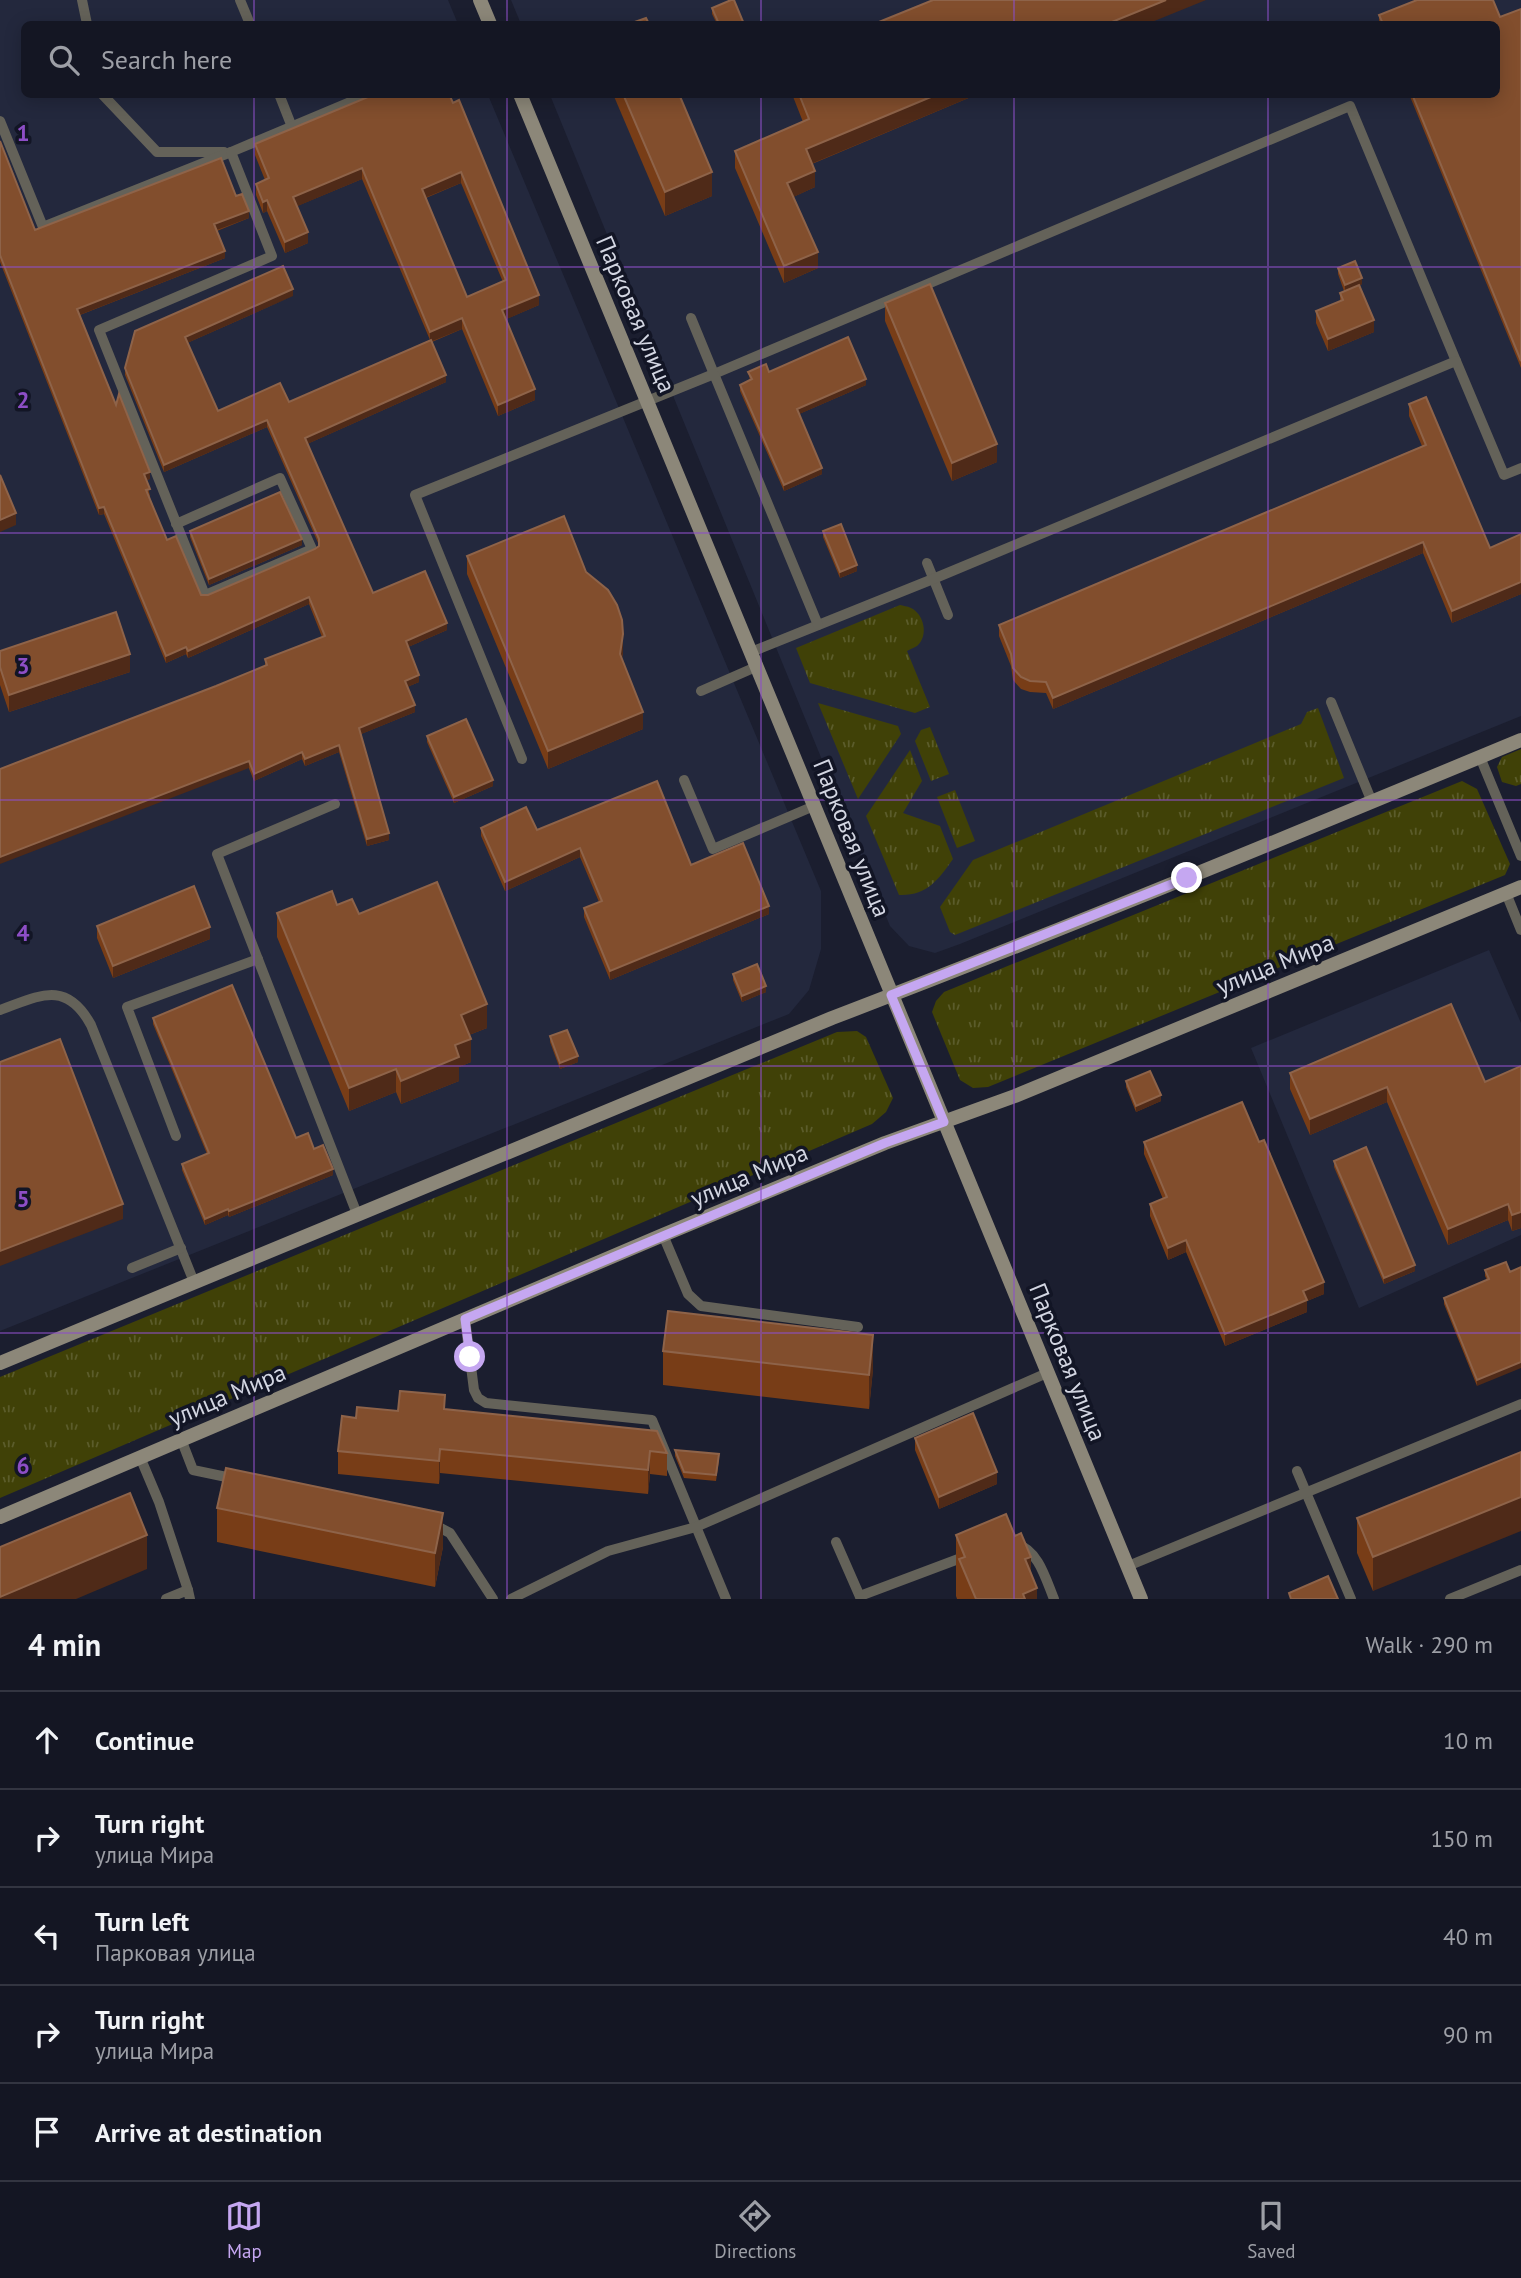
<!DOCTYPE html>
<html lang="en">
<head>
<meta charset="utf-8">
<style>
	:root { --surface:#141623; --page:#1d1f2b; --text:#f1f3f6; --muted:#9d9fa6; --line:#333541; --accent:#c5a7f1 }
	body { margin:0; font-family:"PT Sans",sans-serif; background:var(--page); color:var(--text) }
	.stop { position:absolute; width:21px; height:21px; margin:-16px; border:5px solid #c5a7f1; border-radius:50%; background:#fff }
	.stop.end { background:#c5a7f1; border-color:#fff; box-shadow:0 2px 7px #0008 }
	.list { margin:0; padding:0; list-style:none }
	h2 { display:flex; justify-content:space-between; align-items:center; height:91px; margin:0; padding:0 28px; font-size:30px }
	h2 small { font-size:23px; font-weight:400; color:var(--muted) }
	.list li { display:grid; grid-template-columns:46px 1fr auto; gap:21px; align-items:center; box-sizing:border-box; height:98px; padding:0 28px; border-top:2px solid var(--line) }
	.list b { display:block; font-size:26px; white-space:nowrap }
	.list p { margin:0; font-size:23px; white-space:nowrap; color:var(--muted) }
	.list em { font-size:23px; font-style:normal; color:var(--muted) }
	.icon { flex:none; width:38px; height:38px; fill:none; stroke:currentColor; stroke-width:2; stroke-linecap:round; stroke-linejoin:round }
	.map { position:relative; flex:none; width:1521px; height:1599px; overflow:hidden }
	.search { position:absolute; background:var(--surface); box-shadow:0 4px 18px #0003; left:21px; right:21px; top:21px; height:77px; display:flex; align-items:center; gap:18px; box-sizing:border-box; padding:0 24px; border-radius:10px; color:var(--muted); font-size:26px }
	.sheet { height:581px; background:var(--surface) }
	nav { display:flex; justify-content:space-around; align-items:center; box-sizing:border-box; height:98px; border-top:2px solid var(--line); background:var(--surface); font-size:19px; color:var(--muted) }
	nav a { display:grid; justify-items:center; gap:4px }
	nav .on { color:var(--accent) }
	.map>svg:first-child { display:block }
</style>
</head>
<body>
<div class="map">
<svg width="1521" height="1599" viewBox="0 0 1521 1599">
	<defs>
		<pattern id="grass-tufts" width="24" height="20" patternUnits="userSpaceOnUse" patternTransform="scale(1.75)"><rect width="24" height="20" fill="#404107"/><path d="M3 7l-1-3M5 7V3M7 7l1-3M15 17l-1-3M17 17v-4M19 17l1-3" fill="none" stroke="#5b5c2b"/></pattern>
	</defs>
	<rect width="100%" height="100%" fill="#1b1e2f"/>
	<!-- built -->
	<g fill="#23283d">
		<polygon points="0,0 448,0 458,24 24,24 24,94 488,95 821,891 821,949 809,990 789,1014 0,1331"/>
		<polygon points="511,0 1521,0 1521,716 960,944 935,953 909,946 890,926 550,95 1496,94 1496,24 521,24"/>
		<polygon points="1489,950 1521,1023 1521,1235 1359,1308 1251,1048"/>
	</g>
	<!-- grass -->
	<g fill="url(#grass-tufts)">
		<path d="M900,605C903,606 907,606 911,608C924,614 929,636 917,646C914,648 910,649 907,651L930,707L915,713L810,683L796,648Z"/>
		<polygon points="818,703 898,726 901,734 858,799"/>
		<polygon points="1318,708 1344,778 955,935 950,932 940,907 973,860 1301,724 1307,712"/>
		<polygon points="930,727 949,774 931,781 915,741 921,730"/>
		<polygon points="1521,749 1521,784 1516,786 1502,782 1497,767 1502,757"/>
		<path d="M910,750L922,781L903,813L940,826L953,859C938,880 927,896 899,895L866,816Z"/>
		<polygon points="1462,781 1477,789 1510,864 1505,875 988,1087 973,1088 960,1080 932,1012 936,1001 944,992"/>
		<polygon points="955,790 975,841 957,848 937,797"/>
		<polygon points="857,1031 866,1037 893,1098 886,1112 872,1124 0,1498 0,1377 837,1032"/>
	</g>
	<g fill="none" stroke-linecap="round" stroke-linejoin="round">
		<!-- lane -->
		<g stroke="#646259" stroke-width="10">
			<polyline points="82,0 87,24"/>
			<polyline points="240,0 250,24"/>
			<polyline points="102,94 157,152 224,152"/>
			<polyline points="279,94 292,127"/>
			<polyline points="0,121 43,227 231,152"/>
			<polyline points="691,318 714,374 1350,106 1456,361"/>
			<polyline points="176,524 280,478 312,549 205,595 99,330 272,256 231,152 369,94"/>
			<polyline points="927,563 948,615"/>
			<polyline points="751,652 933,579 1456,361 1504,475 1521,468"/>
			<polyline points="701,691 758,666"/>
			<polyline points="1331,702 1372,802"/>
			<polyline points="1480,757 1521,856"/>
			<polyline points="522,759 415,495 714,374 818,625"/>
			<polyline points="684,780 713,849 814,806"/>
			<polyline points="335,804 217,854 357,1214"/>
			<polyline points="1506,893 1521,930"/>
			<path d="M0,1010C39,996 66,979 91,1025L194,1282"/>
			<polyline points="176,1136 127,1007 258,959"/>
			<polyline points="663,1235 688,1294 701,1306 858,1327"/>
			<polyline points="132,1268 181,1248"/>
			<polyline points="465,1319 474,1390 478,1398 486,1403 652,1420 726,1599"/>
			<polyline points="181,1439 193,1470 236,1479"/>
			<polyline points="140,1457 159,1502 188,1590"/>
			<polyline points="1297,1471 1351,1599"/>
			<polyline points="433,1524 450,1533 493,1599"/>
			<polyline points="836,1542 861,1599"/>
			<path d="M1017,1544C1039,1551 1046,1580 1054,1599"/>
			<polyline points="1128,1566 1521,1404"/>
			<polyline points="860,1596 969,1555"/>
			<polyline points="166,1599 188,1590 190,1599"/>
			<polyline points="511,1599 608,1551 696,1527 1047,1373"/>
			<polyline points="1450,1599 1521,1570"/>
		</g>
		<!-- secondary -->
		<g stroke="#8c8779" stroke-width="14">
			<polyline points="480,0 490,24"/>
			<path d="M520,94C728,595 934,1098 1141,1599"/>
			<path d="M0,1363L832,1018C1063,930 1292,835 1521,740"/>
			<polyline points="0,1517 663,1235 885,1143 1015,1096 1521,887"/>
		</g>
	</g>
	<!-- wall -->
	<g fill="#783d17" fill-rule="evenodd">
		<polygon points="712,8 744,24 717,24 712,14"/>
		<polygon points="1521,9 1521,368 1409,94 1496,94 1496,24 1381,24 1379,21 1379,15 1500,17"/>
		<path d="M449,94L539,305L506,319L535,400L498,416L462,329L432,342L446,382L307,444L373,593L447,630L408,647L419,682L407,687L415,712L361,734L389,840L367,846L339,752L305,766L302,759L254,781L216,686L265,666V659L322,637L309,604L188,658L186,654L166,663L104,514L99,515L0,262V141L35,230L236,196L249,218L217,231L225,258L80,315L116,405L150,479L146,480L150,496H149L167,540L201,595H208L315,549L319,545L267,427L164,472L125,375V368L293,296L187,343L218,411L289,402L430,340L362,179L297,206L308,243L285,253L267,211L263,213L256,195V184L265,180L255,155V144ZM461,183L503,282L467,297L426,198Z"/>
		<polygon points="613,94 679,94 712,196 665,216"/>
		<polygon points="792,94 978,94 812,164 815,187 793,197 818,268 784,283 735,168 735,151 803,122"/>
		<polygon points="1338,268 1362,284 1360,285 1374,332 1328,351 1316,323 1316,311 1340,301 1340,293 1344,291 1338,274"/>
		<polygon points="885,303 997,462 952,481 885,321"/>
		<polygon points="748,372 769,372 866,385 799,414 822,474 784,491 740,391 740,385 750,380"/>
		<polygon points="1409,404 1490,548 1521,534 1521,594 1452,623 1423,553 1053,709 1046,693 1030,692 1021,689 1013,680 1011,666 999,636 999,625 1422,446 1409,416"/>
		<polygon points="190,531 302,545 209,585 190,537"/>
		<polygon points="823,531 857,571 840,578 823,537"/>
		<polygon points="467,556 586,572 623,652 622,658 643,729 548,769 467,574"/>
		<polygon points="0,651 130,672 9,712 0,685"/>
		<polygon points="427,736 493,786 454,803 427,742"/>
		<polygon points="481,828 537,830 691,865 769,914 610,980 584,917 584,908 599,902 580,857 505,891 481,836"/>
		<polygon points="337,905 359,914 487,1028 469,1035 471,1062 459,1067 459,1081 401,1104 396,1092 349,1111 277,937 277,913"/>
		<polygon points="97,926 210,939 113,978 97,938"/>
		<polygon points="733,974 766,992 742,1002 733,980"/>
		<polygon points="153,1018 296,1138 314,1149 333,1175 229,1217 228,1215 205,1225 182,1170 182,1164 207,1154 153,1024"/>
		<polygon points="550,1036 578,1062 560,1069 550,1042"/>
		<polygon points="1521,1066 1521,1228 1512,1231 1508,1220 1448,1245 1387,1102 1310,1135 1290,1089 1290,1073 1485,1082"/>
		<polygon points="1126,1081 1161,1101 1136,1112 1126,1087"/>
		<polygon points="1144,1142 1324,1294 1307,1301 1307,1312 1225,1346 1186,1252 1168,1260 1150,1216 1150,1204 1163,1199 1144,1154"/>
		<polygon points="1334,1161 1415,1271 1384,1284 1334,1167"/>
		<polygon points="1506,1262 1477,1386 1444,1304 1444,1298 1487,1280 1485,1276 1485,1270"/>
		<polygon points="663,1351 873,1369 869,1409 663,1385"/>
		<polygon points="445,1409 667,1453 667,1476 650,1474 648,1494 440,1473 439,1484 338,1474 338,1451 356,1418 398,1411"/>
		<polygon points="915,1438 997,1484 939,1509 915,1450"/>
		<polygon points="675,1450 719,1460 716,1481 684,1478 675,1456"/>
		<polygon points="1521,1452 1373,1591 1357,1553 1357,1518"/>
		<polygon points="217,1508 443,1547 435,1587 217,1542"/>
		<polygon points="956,1535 1031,1573 1037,1599 957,1599 956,1596"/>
	</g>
	<!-- shaded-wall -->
	<g fill="#4f2a18">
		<polygon points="1166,0 1206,0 1147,24 1107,24"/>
		<polygon points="938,94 978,94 806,166 806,149"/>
		<polygon points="362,168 362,179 293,208 293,197"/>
		<polygon points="815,171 815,187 787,200 787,183"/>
		<polygon points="461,172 461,183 422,199 422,189"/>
		<polygon points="712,172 712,196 665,216 665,192"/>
		<polygon points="267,200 267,211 263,213 263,202"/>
		<polygon points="249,211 249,218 214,231 214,224"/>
		<polygon points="308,232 308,243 285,253 285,242"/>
		<polygon points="225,251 225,258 77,316 77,309"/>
		<polygon points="818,252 818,268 784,283 784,266"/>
		<polygon points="1362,278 1362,284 1345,291 1345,285"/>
		<polygon points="293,289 293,296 185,344 185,337"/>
		<polygon points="539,295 539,305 502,321 502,310"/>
		<polygon points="462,318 462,329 430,342 430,332"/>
		<polygon points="1374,320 1374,332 1328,351 1328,339"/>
		<polygon points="446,375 446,382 305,445 305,438"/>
		<polygon points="866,379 866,385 797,415 797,409"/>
		<polygon points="535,389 535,400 498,416 498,405"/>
		<polygon points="267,420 267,427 164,472 164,465"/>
		<polygon points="997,444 997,462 952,481 952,463"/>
		<polygon points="822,468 822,474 784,491 784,485"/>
		<polygon points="150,472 150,479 144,481 144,474"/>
		<polygon points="104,507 104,514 99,515 99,508"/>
		<polygon points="16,513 16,525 0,532 0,520"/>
		<polygon points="302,539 302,545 209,585 209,579"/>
		<polygon points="1423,542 1423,553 1053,709 1053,698"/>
		<polygon points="857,565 857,571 840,578 840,572"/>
		<polygon points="1521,582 1521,594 1452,623 1452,611"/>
		<polygon points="309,597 309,604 188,658 188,651"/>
		<polygon points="447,623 447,630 406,648 406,641"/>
		<polygon points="623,634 623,652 620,672 620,654"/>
		<polygon points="186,647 186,654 166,663 166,656"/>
		<polygon points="130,654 130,672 9,712 9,695"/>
		<polygon points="419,675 419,682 405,688 405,681"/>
		<polygon points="415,705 415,712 359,735 359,728"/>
		<polygon points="643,712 643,729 548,769 548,751"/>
		<polygon points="339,745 339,752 305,766 305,759"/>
		<polygon points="302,752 302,759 254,781 254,774"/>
		<polygon points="249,761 249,768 0,864 0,857"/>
		<polygon points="493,780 493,786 454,803 454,797"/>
		<polygon points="389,833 389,840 367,846 367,839"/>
		<polygon points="580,848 580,857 505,891 505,882"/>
		<polygon points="769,906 769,914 610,980 610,971"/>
		<polygon points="210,927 210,939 113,978 113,966"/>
		<polygon points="766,986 766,992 742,1002 742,996"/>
		<polygon points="487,1004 487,1028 461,1038 461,1015"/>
		<polygon points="471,1039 471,1062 459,1067 459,1081 401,1104 401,1081 455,1045"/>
		<polygon points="578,1056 578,1062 560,1069 560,1063"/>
		<polygon points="396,1069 396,1092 349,1111 349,1088"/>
		<polygon points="1387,1087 1387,1102 1310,1135 1310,1119"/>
		<polygon points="1161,1095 1161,1101 1136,1112 1136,1106"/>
		<polygon points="333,1169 333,1175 229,1217 229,1211"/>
		<polygon points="123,1204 123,1219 0,1266 0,1251"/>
		<polygon points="1508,1204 1508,1220 1448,1245 1448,1229"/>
		<polygon points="228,1209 228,1215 205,1225 205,1219"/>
		<polygon points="1521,1212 1521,1228 1512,1231 1512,1215"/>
		<polygon points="1186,1240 1186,1252 1168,1260 1168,1248"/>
		<polygon points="1415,1265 1415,1271 1384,1284 1384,1278"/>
		<polygon points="1324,1282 1324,1294 1307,1301 1307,1312 1225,1346 1225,1334 1303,1291"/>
		<polygon points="873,1335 873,1369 869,1409 869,1375"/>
		<polygon points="1521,1362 1521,1368 1477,1386 1477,1380"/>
		<polygon points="440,1449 440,1473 439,1484 439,1461"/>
		<polygon points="650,1451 650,1474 648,1494 648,1470"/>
		<polygon points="997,1472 997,1484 939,1509 939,1497"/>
		<polygon points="1521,1497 1521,1531 1373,1591 1373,1557"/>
		<polygon points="443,1513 443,1547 435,1587 435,1553"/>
		<polygon points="147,1535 147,1569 76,1599 0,1599 0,1597"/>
		<polygon points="1031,1557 1031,1591 1037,1588 1037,1599 1023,1599 1025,1559"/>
	</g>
	<!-- building -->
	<g fill="#824e2d" stroke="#8e6349" stroke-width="2" fill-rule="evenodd">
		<polygon points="731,0 734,0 744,24 719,24 712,8"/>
		<polygon points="933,0 1166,0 1107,24 874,24"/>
		<polygon points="1417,0 1493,0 1500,17 1521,9 1521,361 1412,94 1496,94 1496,24 1383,24 1379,15"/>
		<polygon points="646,18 649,24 629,24"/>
		<path d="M375,94H449L453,103L459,100L539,295L502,310L535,389L498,405L462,318L430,332L362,168L293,197L308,232L285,242L267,200L263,202L256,184L269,178L255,144ZM461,172L506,280L467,297L422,189Z"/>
		<polygon points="623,94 679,94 712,172 665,192"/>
		<polygon points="799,94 938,94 806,149 815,171 787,183 818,252 784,266 735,151 809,119"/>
		<polygon points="0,141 35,230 221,158 236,196 242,194 249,211 214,224 225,251 77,309 116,405 119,394 150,472 144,474 150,489 146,490 167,540 176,536 201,595 208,595 315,549 319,546 319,539 267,420 164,465 125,368 135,331 283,266 293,289 185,337 218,411 280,383 289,402 431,340 446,375 305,438 373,593 425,571 447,623 406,641 419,675 405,681 415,705 359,728 389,833 367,839 339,745 305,759 302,752 254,774 249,761 0,857 0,769 216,686 267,665 265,659 325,636 309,597 188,651 186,647 166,656 104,507 99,508 0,255"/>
		<polygon points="1355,261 1362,278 1345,285 1338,268"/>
		<polygon points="930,284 997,444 952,463 885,303"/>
		<polygon points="1359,285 1374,320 1328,339 1316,311 1343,300 1340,293"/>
		<polygon points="848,337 866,379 797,409 822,468 784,485 740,385 752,379 748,372 766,364 769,372"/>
		<polygon points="1426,397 1490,548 1521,534 1521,582 1452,611 1423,542 1053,698 1046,682 1030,681 1021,677 1013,668 1011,654 999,625 1426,445 1409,404"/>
		<polygon points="0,475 16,513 0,520"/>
		<polygon points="280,492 302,539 209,579 190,531"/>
		<polygon points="564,516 586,572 608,590 617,605 622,620 623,634 620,654 643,712 548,751 467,556"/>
		<polygon points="841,524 857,565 840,572 823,531"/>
		<polygon points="116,612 130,654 9,695 0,667 0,651"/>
		<polygon points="466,719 493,780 454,797 427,736"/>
		<polygon points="657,781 691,865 743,843 769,906 610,971 584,908 602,901 580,848 505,882 481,828 526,807 537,830"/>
		<polygon points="437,882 487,1004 461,1015 471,1039 455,1045 459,1057 401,1081 396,1069 349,1088 277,913 332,891 337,905 352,899 359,914"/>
		<polygon points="194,886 210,927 113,966 97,926"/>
		<polygon points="757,964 766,986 742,996 733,974"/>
		<polygon points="232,985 296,1138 308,1133 314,1149 323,1145 333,1169 229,1211 228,1209 205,1219 182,1164 209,1153 153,1018"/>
		<polygon points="1451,1004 1485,1082 1521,1066 1521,1212 1512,1215 1508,1204 1448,1229 1387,1087 1310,1119 1290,1073"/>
		<polygon points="567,1030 578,1056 560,1063 550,1036"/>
		<polygon points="60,1039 123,1204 0,1251 0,1062"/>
		<polygon points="1150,1071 1161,1095 1136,1106 1126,1081"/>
		<polygon points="1242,1102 1259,1142 1264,1140 1324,1282 1303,1291 1307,1300 1225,1334 1186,1240 1168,1248 1150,1204 1167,1197 1144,1142"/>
		<polygon points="1366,1147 1415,1265 1384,1278 1334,1161"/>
		<polygon points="1506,1262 1510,1272 1521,1267 1521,1362 1477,1380 1444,1298 1489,1279 1485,1270"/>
		<polygon points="668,1311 873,1335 869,1375 663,1351"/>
		<polygon points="400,1391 445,1395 444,1409 657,1431 667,1453 650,1451 648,1470 440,1449 439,1461 338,1451 342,1416 356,1418 357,1407 398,1411"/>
		<polygon points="973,1413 997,1472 939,1497 915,1438"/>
		<polygon points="675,1450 719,1454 716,1475 684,1472"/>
		<polygon points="1521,1452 1521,1497 1373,1557 1357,1518"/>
		<polygon points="226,1468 443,1513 435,1553 217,1508"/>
		<polygon points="130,1493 147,1535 0,1597 0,1547"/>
		<polygon points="1006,1514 1015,1536 1021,1533 1031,1557 1025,1559 1037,1588 1023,1594 1025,1599 976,1599 959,1559 965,1557 956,1535"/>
		<polygon points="1328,1576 1338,1599 1291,1599 1289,1593"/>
	</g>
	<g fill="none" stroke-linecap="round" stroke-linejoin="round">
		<!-- route -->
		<polyline stroke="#c5a7f1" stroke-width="9" points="470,1357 465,1319 885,1143 944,1122 891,995 1187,878"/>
	</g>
	<!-- grid -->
	<path fill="none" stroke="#8d4ec6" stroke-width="2" stroke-opacity="0.55" d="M254,0V24M507,0V24M761,0V24M1014,0V24M1268,0V24M254,94V1599M507,94V1599M761,94V1599M1014,94V1599M1268,94V1599M0,267H1521M0,533H1521M0,800H1521M0,1066H1521M0,1333H1521"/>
	<g text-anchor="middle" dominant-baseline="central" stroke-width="7" stroke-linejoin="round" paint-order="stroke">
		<!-- street labels -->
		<g font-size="24" fill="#d3d6e2" stroke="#121525">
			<text transform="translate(636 314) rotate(67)">Парковая улица</text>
			<text transform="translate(852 838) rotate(68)">Парковая улица</text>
			<text transform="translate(1275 964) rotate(-22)">улица Мира</text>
			<text transform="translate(749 1175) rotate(-23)">улица Мира</text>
			<text transform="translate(1068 1362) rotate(68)">Парковая улица</text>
			<text transform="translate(227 1395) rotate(-23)">улица Мира</text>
		</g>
	</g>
	<g font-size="23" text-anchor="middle" font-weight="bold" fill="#8d4ec6" stroke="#121525" stroke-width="7" stroke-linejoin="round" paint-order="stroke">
		<text x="23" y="141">1</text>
		<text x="23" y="408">2</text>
		<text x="23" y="674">3</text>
		<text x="23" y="941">4</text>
		<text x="23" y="1207">5</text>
		<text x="23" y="1474">6</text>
	</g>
</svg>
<div class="stop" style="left:470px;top:1357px"></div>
<div class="stop end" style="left:1187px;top:878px"></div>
<div class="search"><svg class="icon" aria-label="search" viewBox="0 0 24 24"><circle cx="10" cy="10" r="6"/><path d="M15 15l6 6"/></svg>Search here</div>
</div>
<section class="sheet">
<h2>4 min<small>Walk · 290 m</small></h2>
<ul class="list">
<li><svg class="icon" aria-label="ahead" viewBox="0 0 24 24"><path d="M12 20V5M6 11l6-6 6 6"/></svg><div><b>Continue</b></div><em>10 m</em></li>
<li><svg class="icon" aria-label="right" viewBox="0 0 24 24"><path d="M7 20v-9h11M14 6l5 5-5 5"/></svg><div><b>Turn right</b><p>улица Мира</p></div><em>150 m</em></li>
<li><svg class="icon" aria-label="left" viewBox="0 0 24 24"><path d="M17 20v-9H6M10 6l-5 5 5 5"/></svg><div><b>Turn left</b><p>Парковая улица</p></div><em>40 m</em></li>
<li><svg class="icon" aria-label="right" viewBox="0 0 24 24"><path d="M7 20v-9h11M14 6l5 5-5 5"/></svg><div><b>Turn right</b><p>улица Мира</p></div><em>90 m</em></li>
<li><svg class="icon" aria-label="arrive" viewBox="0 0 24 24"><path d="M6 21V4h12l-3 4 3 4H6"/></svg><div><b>Arrive at destination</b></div></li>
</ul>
</section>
<nav>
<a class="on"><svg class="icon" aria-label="map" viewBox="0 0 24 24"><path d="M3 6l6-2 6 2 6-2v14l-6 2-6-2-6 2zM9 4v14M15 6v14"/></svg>Map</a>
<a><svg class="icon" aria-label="directions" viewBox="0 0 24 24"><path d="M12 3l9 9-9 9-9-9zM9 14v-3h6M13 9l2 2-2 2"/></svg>Directions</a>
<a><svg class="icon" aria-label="saved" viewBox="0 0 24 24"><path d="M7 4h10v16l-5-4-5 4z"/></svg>Saved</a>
</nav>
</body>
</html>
